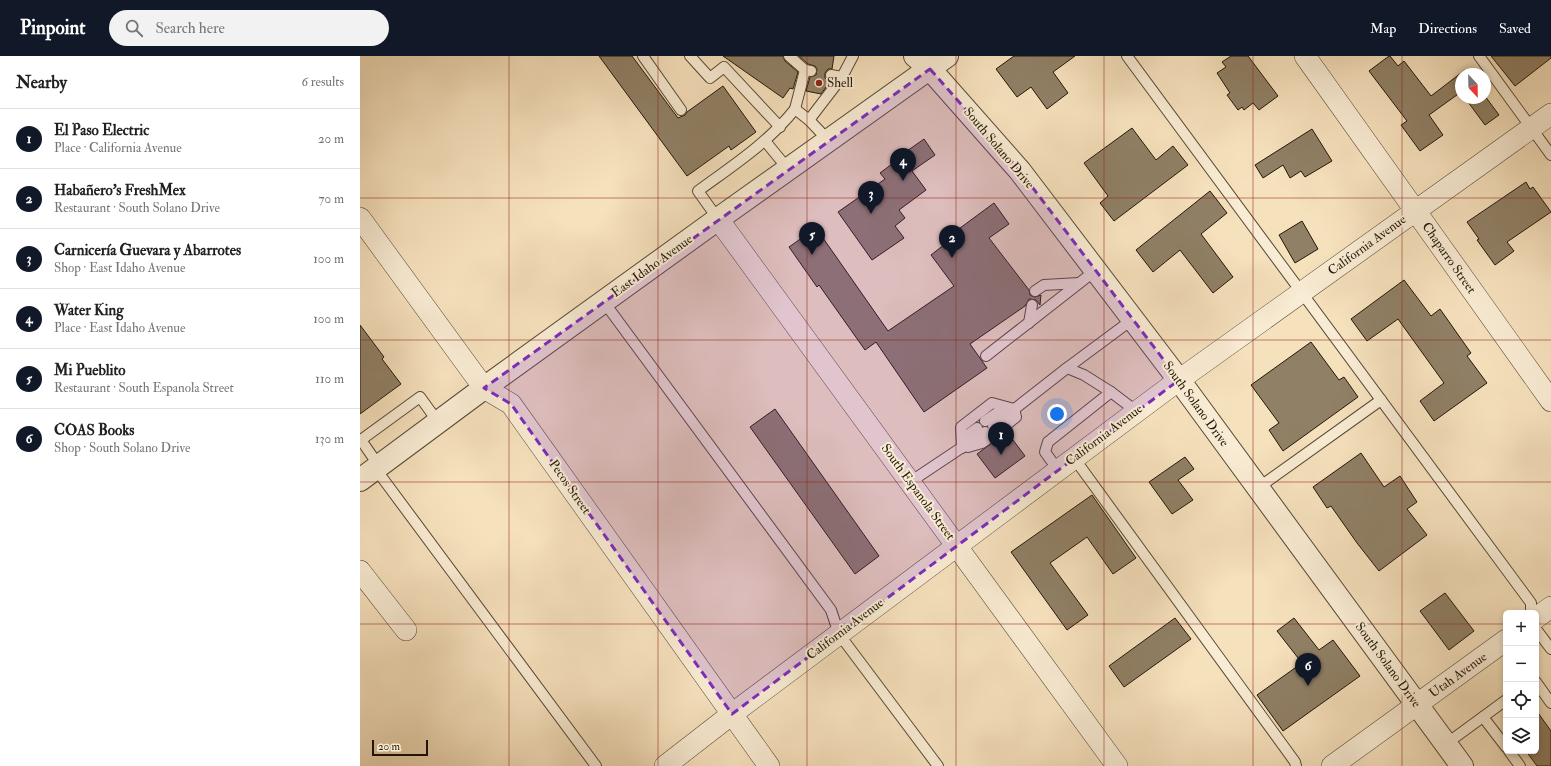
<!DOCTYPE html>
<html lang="en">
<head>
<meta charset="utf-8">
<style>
	:root { --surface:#fff; --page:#f2f2f2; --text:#202124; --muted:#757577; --line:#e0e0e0; --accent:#111827 }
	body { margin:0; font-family:"IM FELL Double Pica",serif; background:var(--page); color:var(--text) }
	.controls { position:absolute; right:12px; bottom:12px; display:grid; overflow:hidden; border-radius:6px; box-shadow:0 2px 6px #0003 }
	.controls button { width:36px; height:36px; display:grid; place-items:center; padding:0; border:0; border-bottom:1px solid var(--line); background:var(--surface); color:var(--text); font:20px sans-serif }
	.compass { position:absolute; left:1095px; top:12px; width:36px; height:36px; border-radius:50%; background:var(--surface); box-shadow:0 2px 6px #0003; rotate:158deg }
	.scale { position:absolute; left:12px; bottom:10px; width:56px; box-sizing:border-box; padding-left:4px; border:2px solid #221707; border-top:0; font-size:11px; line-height:14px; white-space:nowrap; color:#221707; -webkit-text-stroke:3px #f9ecd4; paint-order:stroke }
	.you { position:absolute; left:697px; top:358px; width:14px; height:14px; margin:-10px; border:3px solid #fff; border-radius:50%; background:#1a73e8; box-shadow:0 0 0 6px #1a73e833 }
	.badge { display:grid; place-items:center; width:26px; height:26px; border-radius:50%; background:var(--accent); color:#fff; font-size:13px; font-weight:700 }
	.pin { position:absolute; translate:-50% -33px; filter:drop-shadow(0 1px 2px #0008) }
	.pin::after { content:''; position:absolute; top:21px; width:14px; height:12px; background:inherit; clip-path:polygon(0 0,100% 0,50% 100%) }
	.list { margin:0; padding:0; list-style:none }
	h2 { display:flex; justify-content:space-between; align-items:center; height:52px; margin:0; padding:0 16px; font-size:17px }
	h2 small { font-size:13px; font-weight:400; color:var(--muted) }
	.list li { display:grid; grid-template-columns:26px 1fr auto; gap:12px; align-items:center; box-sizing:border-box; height:60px; padding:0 16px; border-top:1px solid var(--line) }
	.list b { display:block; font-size:15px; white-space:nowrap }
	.list p { margin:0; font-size:13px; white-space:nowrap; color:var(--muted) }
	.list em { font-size:13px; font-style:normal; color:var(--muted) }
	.icon { flex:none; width:22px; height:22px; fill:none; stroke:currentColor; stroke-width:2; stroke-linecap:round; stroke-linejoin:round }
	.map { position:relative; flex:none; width:1191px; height:710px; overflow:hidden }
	header { display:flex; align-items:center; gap:24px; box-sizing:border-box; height:56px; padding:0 20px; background:var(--accent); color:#fff }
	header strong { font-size:19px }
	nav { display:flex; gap:22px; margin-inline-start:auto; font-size:14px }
	.search { width:280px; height:36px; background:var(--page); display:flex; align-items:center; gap:10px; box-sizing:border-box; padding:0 14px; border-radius:22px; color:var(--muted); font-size:15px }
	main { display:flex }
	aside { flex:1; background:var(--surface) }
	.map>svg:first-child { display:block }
</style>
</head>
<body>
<header>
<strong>Pinpoint</strong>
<div class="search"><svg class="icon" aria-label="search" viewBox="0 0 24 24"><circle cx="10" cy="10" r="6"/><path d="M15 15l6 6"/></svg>Search here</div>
<nav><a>Map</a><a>Directions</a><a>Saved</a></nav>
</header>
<main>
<aside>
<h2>Nearby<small>6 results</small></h2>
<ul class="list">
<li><span class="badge">1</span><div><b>El Paso Electric</b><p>Place · California Avenue</p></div><em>20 m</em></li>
<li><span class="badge">2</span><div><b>Habañero's FreshMex</b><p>Restaurant · South Solano Drive</p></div><em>70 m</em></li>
<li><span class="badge">3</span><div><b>Carnicería Guevara y Abarrotes</b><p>Shop · East Idaho Avenue</p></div><em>100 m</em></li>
<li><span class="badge">4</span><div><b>Water King</b><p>Place · East Idaho Avenue</p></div><em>100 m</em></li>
<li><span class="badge">5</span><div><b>Mi Pueblito</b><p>Restaurant · South Espanola Street</p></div><em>110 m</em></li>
<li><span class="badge">6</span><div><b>COAS Books</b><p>Shop · South Solano Drive</p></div><em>130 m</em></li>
</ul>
</aside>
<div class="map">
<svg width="1191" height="710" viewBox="0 0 1191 710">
	<rect width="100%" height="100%" fill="#f6e1bd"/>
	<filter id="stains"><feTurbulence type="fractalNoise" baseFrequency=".005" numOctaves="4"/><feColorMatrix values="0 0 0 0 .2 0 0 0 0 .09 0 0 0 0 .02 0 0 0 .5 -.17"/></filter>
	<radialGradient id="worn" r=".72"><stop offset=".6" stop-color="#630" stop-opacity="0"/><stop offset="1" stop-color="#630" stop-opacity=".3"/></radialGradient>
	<!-- building -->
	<g fill="#908066" stroke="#221707">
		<polygon points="239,0 272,0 318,62 325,59 327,56 363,30 396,76 371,94 369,90 327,120"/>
		<polygon points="363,0 423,0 425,5 438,16 433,33 430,32 423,42"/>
		<polygon points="439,0 474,0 472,13 468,13 465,17 465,22 469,25 469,27 461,38 446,35 450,21 456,19 457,13 455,10 448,8"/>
		<polygon points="654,0 715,0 693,16 708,37 687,53 671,31 657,41 636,13"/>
		<polygon points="871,0 888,0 918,40 899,54 893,47 884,54 882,51 878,54 867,39 870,37 857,17 866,11 862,6"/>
		<polygon points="1029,0 1030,0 1038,10 1044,5 1071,40 1105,14 1108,18 1101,18 1101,36 1069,59 1083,79 1060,95 1041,69 1047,65 1009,15"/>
		<polygon points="1131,0 1191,0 1191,2 1155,30"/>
		<polygon points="1125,40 1139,59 1125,69 1105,42 1125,42"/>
		<polygon points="772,72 796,104 813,90 828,109 754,165 740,147 748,140 724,107"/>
		<polygon points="952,73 972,105 945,121 941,115 930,122 923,109 903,122 895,109"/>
		<polygon points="564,83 575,99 552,115 566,134 539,154 545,162 535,170 544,182 512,204 478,156 525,123 520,117 548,96 547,95"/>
		<polygon points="1166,126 1170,133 1173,131 1191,156 1147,186 1154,195 1135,209 1117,184 1119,183 1107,166"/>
		<polygon points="850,135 867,157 841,178 873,221 853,237 820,194 793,216 776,194"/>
		<polygon points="634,147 649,168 629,182 669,234 670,239 675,241 681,239 680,249 676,244 669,243 665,250 610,288 627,312 564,356 516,286 505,294 459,229 457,231 429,191 456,172 528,275 594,230 571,199 594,181 592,178"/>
		<polygon points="942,165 958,193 935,207 919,179"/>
		<polygon points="1044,224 1071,260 1080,253 1111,297 1107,300 1127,327 1074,365 1060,345 1084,327 1038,263 1007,285 991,263"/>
		<polygon points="0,269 24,301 22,303 41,328 0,358"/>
		<polygon points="951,286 979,324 984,321 998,341 923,395 909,374 919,367 891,329"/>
		<polygon points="415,353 519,500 495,518 390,371"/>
		<polygon points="647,376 665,400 635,422 617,398"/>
		<polygon points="1001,397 1024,431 1040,420 1057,446 1047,453 1067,479 1019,515 997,487 971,450 967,452 953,431"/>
		<polygon points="825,401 834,413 818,424 833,444 812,458 789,426"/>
		<polygon points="732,439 776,502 753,518 727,481 690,507 728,559 707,574 651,496"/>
		<polygon points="1085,537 1114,575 1089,594 1060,555"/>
		<polygon points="815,562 831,583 764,631 749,610"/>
		<polygon points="934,562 959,594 973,584 1000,620 923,675 897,639 942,607 917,575"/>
		<polygon points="1176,654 1191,675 1191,710 1177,710 1166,695 1176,695"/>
	</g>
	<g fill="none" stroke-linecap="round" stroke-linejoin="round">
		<defs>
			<g id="service">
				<polyline points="283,0 321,54"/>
				<polyline points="330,0 350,22 364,11 420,71"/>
				<polyline points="429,0 445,14 451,15"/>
				<polyline points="767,0 1171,547 1171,557"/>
				<polyline points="1119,0 1191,99"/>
				<polyline points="471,19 482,21"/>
				<polyline points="435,53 445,14"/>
				<polyline points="449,64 482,21 493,0"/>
				<polyline points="405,85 428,113"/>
				<path d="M358,163L338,135C372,110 408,87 435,53L449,64L469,85"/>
				<polyline points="675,235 684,229 719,227"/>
				<polyline points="244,246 471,554 479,578 578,710"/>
				<polyline points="669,267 672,249"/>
				<polyline points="626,300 736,214"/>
				<polyline points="707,312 724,319 751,336"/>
				<polyline points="625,365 637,357 653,353"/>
				<polyline points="633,370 707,312 773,263"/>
				<polyline points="640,374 656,361 654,353"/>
				<polyline points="603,391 610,377 617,372"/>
				<polyline points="608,391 622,387 632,380"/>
				<polyline points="602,392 601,371 632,347 654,353"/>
				<polyline points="714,402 935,706 936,710"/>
				<polyline points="19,410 1,384 60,341 78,366"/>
				<polyline points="15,412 236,710"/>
				<polyline points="698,414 685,396 688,386 751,336 776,355"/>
				<polyline points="550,426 625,376"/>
				<polyline points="898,432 1021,344"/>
				<polyline points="1176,573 1191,593"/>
				<polyline points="1176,626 1191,647"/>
				<polyline points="1123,661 1146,691"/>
				<polyline points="1086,688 1146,644"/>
				<polyline points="1149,695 1160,710"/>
			</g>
			<g id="minor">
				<polyline points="945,0 1191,345"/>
				<polyline points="0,162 124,332 151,348 409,710"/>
				<polyline points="358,163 757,710"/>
				<polyline points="0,515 46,574"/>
				<polyline points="1176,562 1191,551"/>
				<polyline points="305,710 372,658 819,324 1191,58"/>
				<polyline points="972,710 1146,584"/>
			</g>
			<g id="tertiary">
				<polyline points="555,0 570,13 660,115 819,324 1102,710"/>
				<polyline points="0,424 124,332 358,163 587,0"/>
			</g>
		</defs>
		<!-- service casing -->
		<use href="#service" stroke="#574a34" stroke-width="12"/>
		<!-- minor casing -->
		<use href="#minor" stroke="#574a34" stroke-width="22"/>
		<!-- tertiary casing -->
		<use href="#tertiary" stroke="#574a34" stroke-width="24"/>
		<!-- service -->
		<use href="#service" stroke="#f9ecd4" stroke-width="10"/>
		<!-- minor -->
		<use href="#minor" stroke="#f9ecd4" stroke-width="21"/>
		<!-- tertiary -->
		<use href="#tertiary" stroke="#f9ecd4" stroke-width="22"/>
	</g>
	<!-- marked area -->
	<path fill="#7b2cbf" fill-opacity="0.2" stroke="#7b2cbf" stroke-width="3" stroke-dasharray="8 5" stroke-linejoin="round" d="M570,13L660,115L819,324L372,658L151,348L124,332Z"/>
	<!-- grid -->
	<path fill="none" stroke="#8f2418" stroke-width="1" stroke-opacity="0.55" d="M149,0V710M298,0V710M447,0V710M596,0V710M744,0V710M893,0V710M1042,0V710M0,142H1191M0,284H1191M0,426H1191M0,568H1146M1176,568H1191"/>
	<!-- markers -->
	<circle fill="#8f2418" stroke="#f9ecd4" stroke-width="1.5" cx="459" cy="27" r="4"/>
	<g text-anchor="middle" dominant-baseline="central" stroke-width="4" stroke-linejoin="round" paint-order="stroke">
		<!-- poi labels -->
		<g font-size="13" fill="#221707" stroke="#f9ecd4" text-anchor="start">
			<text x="467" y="27">Shell</text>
		</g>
		<!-- street labels -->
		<g font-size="13" fill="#221707" stroke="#f9ecd4">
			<text transform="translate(639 92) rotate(50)">South Solano Drive</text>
			<text transform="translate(1007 189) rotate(-36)">California Avenue</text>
			<text transform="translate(1089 202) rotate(55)">Chaparro Street</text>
			<text transform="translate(292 210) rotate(-36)">East Idaho Avenue</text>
			<text transform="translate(836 348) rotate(54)">South Solano Drive</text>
			<text transform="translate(744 379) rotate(-37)">California Avenue</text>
			<text transform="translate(210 431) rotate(55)">Pecos Street</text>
			<text transform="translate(558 436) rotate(54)">South Espanola Street</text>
			<text transform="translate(485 573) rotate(-37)">California Avenue</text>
			<text transform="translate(1028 609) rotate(54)">South Solano Drive</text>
			<text transform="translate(1098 619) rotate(-36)">Utah Avenue</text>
		</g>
	</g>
	<rect width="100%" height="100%" filter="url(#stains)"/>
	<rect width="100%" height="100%" fill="url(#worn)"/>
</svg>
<div class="controls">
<button>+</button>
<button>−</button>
<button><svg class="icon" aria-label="locate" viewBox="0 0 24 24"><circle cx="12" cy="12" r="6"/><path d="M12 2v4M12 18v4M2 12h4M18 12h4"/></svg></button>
<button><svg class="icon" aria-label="layers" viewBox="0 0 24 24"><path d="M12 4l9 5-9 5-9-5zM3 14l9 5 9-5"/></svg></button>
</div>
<svg class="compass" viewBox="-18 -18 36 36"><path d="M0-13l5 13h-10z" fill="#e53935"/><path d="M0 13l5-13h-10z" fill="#757577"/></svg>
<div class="scale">20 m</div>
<div class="you"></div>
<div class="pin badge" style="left:641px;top:399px">1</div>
<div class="pin badge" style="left:592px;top:202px">2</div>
<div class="pin badge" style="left:511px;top:158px">3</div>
<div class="pin badge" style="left:543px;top:125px">4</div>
<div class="pin badge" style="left:452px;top:199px">5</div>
<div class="pin badge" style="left:948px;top:630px">6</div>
</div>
</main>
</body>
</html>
